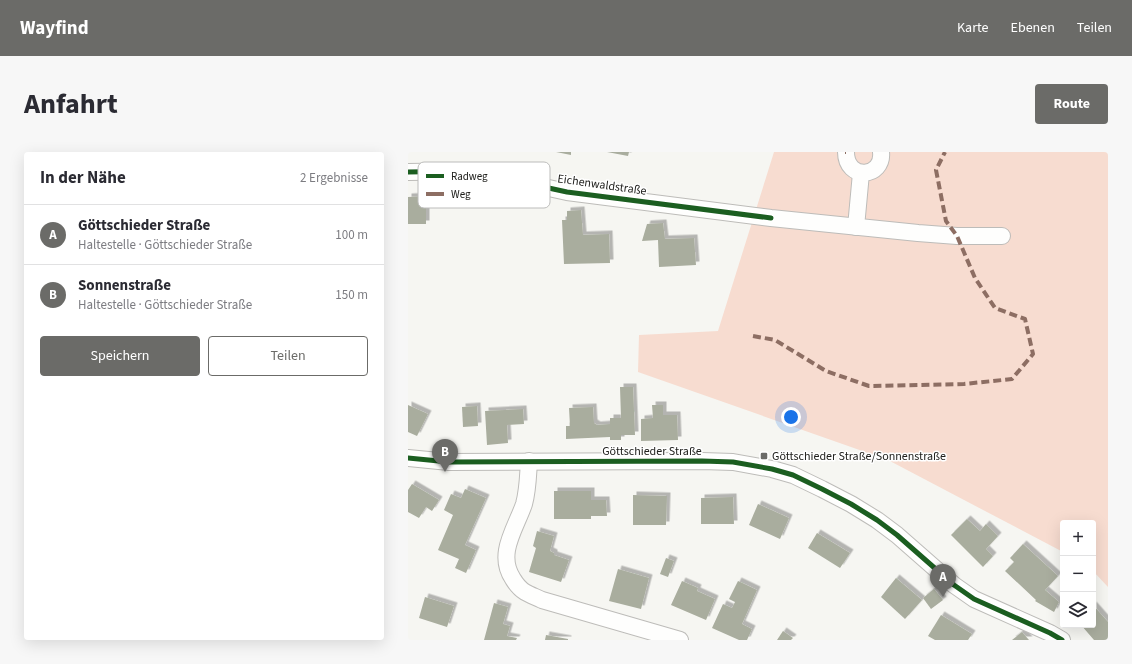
<!DOCTYPE html>
<html lang="de">
<head>
<meta charset="utf-8">
<style>
	:root { --surface:#fff; --page:#f7f7f7; --text:#2b2b33; --muted:#7c7c81; --line:#e1e1e2; --accent:#6b6b68 }
	body { margin:0; font-family:"Source Sans 3",sans-serif; background:var(--page); color:var(--text) }
	.controls { position:absolute; right:12px; bottom:12px; display:grid; overflow:hidden; border-radius:4px; box-shadow:0 4px 16px #0002 }
	.controls button { width:36px; height:36px; display:grid; place-items:center; padding:0; border:0; border-bottom:1px solid var(--line); background:var(--surface); color:var(--text); font:20px sans-serif }
	.you { position:absolute; left:383px; top:265px; width:14px; height:14px; margin:-10px; border:3px solid #fff; border-radius:50%; background:#1a73e8; box-shadow:0 0 0 6px #1a73e833 }
	.badge { display:grid; place-items:center; width:26px; height:26px; border-radius:50%; background:var(--accent); color:#fff; font-size:13px; font-weight:700 }
	.pin { position:absolute; translate:-50% -33px; filter:drop-shadow(0 1px 2px #0008) }
	.pin::after { content:''; position:absolute; top:21px; width:14px; height:12px; background:inherit; clip-path:polygon(0 0,100% 0,50% 100%) }
	.list { margin:0; padding:0; list-style:none }
	h2 { display:flex; justify-content:space-between; align-items:center; height:52px; margin:0; padding:0 16px; font-size:17px }
	h2 small { font-size:13px; font-weight:400; color:var(--muted) }
	.list li { display:grid; grid-template-columns:26px 1fr auto; gap:12px; align-items:center; box-sizing:border-box; height:60px; padding:0 16px; border-top:1px solid var(--line) }
	.list b { display:block; font-size:15px; white-space:nowrap }
	.list p { margin:0; font-size:13px; white-space:nowrap; color:var(--muted) }
	.list em { font-size:13px; font-style:normal; color:var(--muted) }
	.actions { display:flex; gap:8px; padding:12px 16px }
	.actions a { flex:1; padding:9px 0; border:1px solid var(--accent); border-radius:4px; text-align:center; font-size:14px; color:var(--accent) }
	.actions .main { background:var(--accent); color:#fff }
	.icon { flex:none; width:22px; height:22px; fill:none; stroke:currentColor; stroke-width:2; stroke-linecap:round; stroke-linejoin:round }
	.map { position:relative; flex:none; width:700px; height:488px; overflow:hidden; border-radius:4px }
	header { display:flex; align-items:center; gap:24px; box-sizing:border-box; height:56px; padding:0 20px; background:var(--accent); color:#fff }
	header strong { font-size:19px }
	nav { display:flex; gap:22px; margin-inline-start:auto; font-size:14px }
	.intro { display:flex; align-items:center; justify-content:space-between; box-sizing:border-box; height:96px; padding:0 24px }
	h1 { margin:0; font-size:28px }
	.button { padding:10px 18px; border-radius:4px; background:var(--accent); color:#fff; font-size:14px; font-weight:700 }
	main { display:flex; gap:24px; padding:0 24px }
	aside { flex:1; background:var(--surface); border-radius:4px; box-shadow:0 4px 16px #0002 }
	.map>svg:first-child { display:block }
</style>
</head>
<body>
<header>
<strong>Wayfind</strong>
<nav><a>Karte</a><a>Ebenen</a><a>Teilen</a></nav>
</header>
<div class="intro"><h1>Anfahrt</h1><a class="button">Route</a></div>
<main>
<aside>
<h2>In der Nähe<small>2 Ergebnisse</small></h2>
<ul class="list">
<li><span class="badge">A</span><div><b>Göttschieder Straße</b><p>Haltestelle · Göttschieder Straße</p></div><em>100 m</em></li>
<li><span class="badge">B</span><div><b>Sonnenstraße</b><p>Haltestelle · Göttschieder Straße</p></div><em>150 m</em></li>
</ul>
<div class="actions"><a class="main">Speichern</a><a>Teilen</a></div>
</aside>
<div class="map">
<svg width="700" height="488" viewBox="0 0 700 488">
	<defs>
		<filter id="shadow"><feDropShadow dx="3.5" dy="-3.5" stdDeviation="0" flood-color="#0004"/></filter>
	</defs>
	<rect width="100%" height="100%" fill="#f6f6f2"/>
	<!-- green -->
	<polygon fill="#f7dcd0" points="366,0 700,0 700,435 685,419 685,371 655,371 655,400 480,308 230,220 231,183 310,179"/>
	<!-- building -->
	<g fill="#a9ad9e" filter="url(#shadow)">
		<polygon points="148,0 163,0 163,3"/>
		<polygon points="199,0 221,0 220,4"/>
		<polygon points="18,44 18,72 0,72 0,45"/>
		<polygon points="173,58 175,83 201,82 202,111 156,112 154,68 159,68 159,59"/>
		<polygon points="255,71 257,87 286,86 288,113 251,115 250,88 234,89 239,72"/>
		<polygon points="212,235 225,235 227,283 213,283 213,288 202,288 202,285 158,287 158,274 162,274 161,256 185,255 186,271 189,273 202,272 202,266 213,266"/>
		<polygon points="0,253 20,262 9,284 0,280"/>
		<polygon points="244,253 255,253 255,263 269,263 270,288 233,289 233,267 245,266"/>
		<polygon points="69,254 70,274 55,275 54,255"/>
		<polygon points="115,257 116,272 99,273 100,291 79,293 77,259"/>
		<polygon points="4,332 31,348 24,359 18,355 11,366 0,360 0,338"/>
		<polygon points="57,337 78,346 57,393 68,398 58,421 47,416 51,407 30,398 45,363 36,358 43,342 53,346"/>
		<polygon points="146,339 183,339 183,348 198,348 199,364 183,364 183,367 146,367"/>
		<polygon points="225,343 259,344 258,373 225,373"/>
		<polygon points="325,345 326,372 293,372 293,346"/>
		<polygon points="350,352 381,366 372,387 341,373"/>
		<polygon points="559,367 572,379 578,372 590,384 578,397 585,404 575,415 543,383"/>
		<polygon points="129,379 146,384 142,399 146,401 146,403 161,408 153,430 121,420 128,396 125,394"/>
		<polygon points="409,381 442,401 432,416 400,396"/>
		<polygon points="615,392 650,424 637,438 651,450 646,460 627,449 628,448 597,419 606,410 602,406"/>
		<polygon points="258,406 266,409 260,425 252,422"/>
		<polygon points="210,417 241,426 233,457 201,449"/>
		<polygon points="488,426 514,448 497,467 473,445"/>
		<polygon points="274,429 290,436 289,439 307,447 298,468 263,453"/>
		<polygon points="330,429 349,438 334,472 344,477 339,488 331,488 304,476 315,452 324,456 327,450 321,447"/>
		<polygon points="526,437 535,448 523,457 515,446"/>
		<polygon points="17,445 46,454 39,475 11,466"/>
		<polygon points="86,451 100,455 95,472 102,474 99,484 109,486 108,488 76,488"/>
		<polygon points="685,453 700,470 700,488 686,488 673,473 685,473"/>
		<polygon points="533,463 564,482 560,488 527,488 520,484"/>
		<polygon points="375,479 385,486 383,488 369,488"/>
		<polygon points="614,480 621,488 604,488"/>
		<polygon points="138,483 160,487 160,488 137,488"/>
	</g>
	<g fill="none" stroke-linecap="round" stroke-linejoin="round">
		<defs>
			<g id="minor">
				<path d="M438,0C438,29 476,26 473,0"/>
				<polyline points="0,20 63,19 159,40 363,66 510,81 549,84 594,84"/>
				<polyline points="448,75 453,21"/>
				<polyline points="0,306 41,310 294,309 325,310 364,317 385,323 414,337 443,352 469,368 489,383 546,433 566,447 642,481 654,488"/>
				<path d="M121,309C120,323 120,338 116,352C108,376 88,402 105,427C108,432 112,437 117,440C122,443 128,445 134,448L272,488"/>
			</g>
		</defs>
		<!-- minor casing -->
		<use href="#minor" stroke="#bdbcb9" stroke-width="18"/>
		<!-- minor -->
		<use href="#minor" stroke="#fefefd" stroke-width="16"/>
		<!-- quiet -->
		<g stroke="#8d6e63" stroke-width="4" stroke-dasharray="8 4" stroke-linecap="butt">
			<polyline points="437,0 438,0"/>
			<polyline points="345,184 367,188 418,219 461,234 556,232 604,227 625,202 617,167 587,156 567,126 549,84 538,69 528,18 537,0"/>
		</g>
		<defs>
			<g id="cycleway">
				<polyline points="0,20 63,19 159,40 363,66"/>
				<polyline points="0,306 41,310 294,309 325,310 364,317 385,323 414,337 443,352 469,368 489,383 546,433 566,447 642,481 654,488"/>
			</g>
		</defs>
		<!-- cycleway casing -->
		<use href="#cycleway" stroke="#fff" stroke-width="8"/>
		<!-- cycleway -->
		<use href="#cycleway" stroke="#1b5e20" stroke-width="5"/>
	</g>
	<!-- markers -->
	<rect fill="#6b6b68" stroke="#fff" stroke-width="1.5" x="352" y="300" width="8" height="8" rx="2"/>
	<g text-anchor="middle" dominant-baseline="central" stroke-width="3" stroke-linejoin="round" paint-order="stroke">
		<!-- street labels -->
		<g font-size="12" fill="#20201d" stroke="#fff">
			<text transform="translate(194 33) rotate(8)">Eichenwaldstraße</text>
			<text x="244" y="299">Göttschieder Straße</text>
		</g>
		<!-- poi labels -->
		<g font-size="12" fill="#20201d" stroke="#fff" text-anchor="start">
			<text x="364" y="304">Göttschieder Straße/Sonnenstraße</text>
		</g>
	</g>
	<!-- legend -->
	<rect x="10" y="10" width="132" height="46" rx="6" fill="#fff" stroke="#bcbcbb" stroke-width="1"/>
	<rect x="18" y="22" width="18" height="4" fill="#1b5e20"/>
	<rect x="18" y="40" width="18" height="4" fill="#8d6e63"/>
	<g font-size="11" fill="#20201d">
		<text x="43" y="28">Radweg</text>
		<text x="43" y="46">Weg</text>
	</g>
</svg>
<div class="controls">
<button>+</button>
<button>−</button>
<button><svg class="icon" aria-label="layers" viewBox="0 0 24 24"><path d="M12 4l9 5-9 5-9-5zM3 14l9 5 9-5"/></svg></button>
</div>
<div class="you"></div>
<div class="pin badge" style="left:535px;top:445px">A</div>
<div class="pin badge" style="left:37px;top:320px">B</div>
</div>
</main>
</body>
</html>
